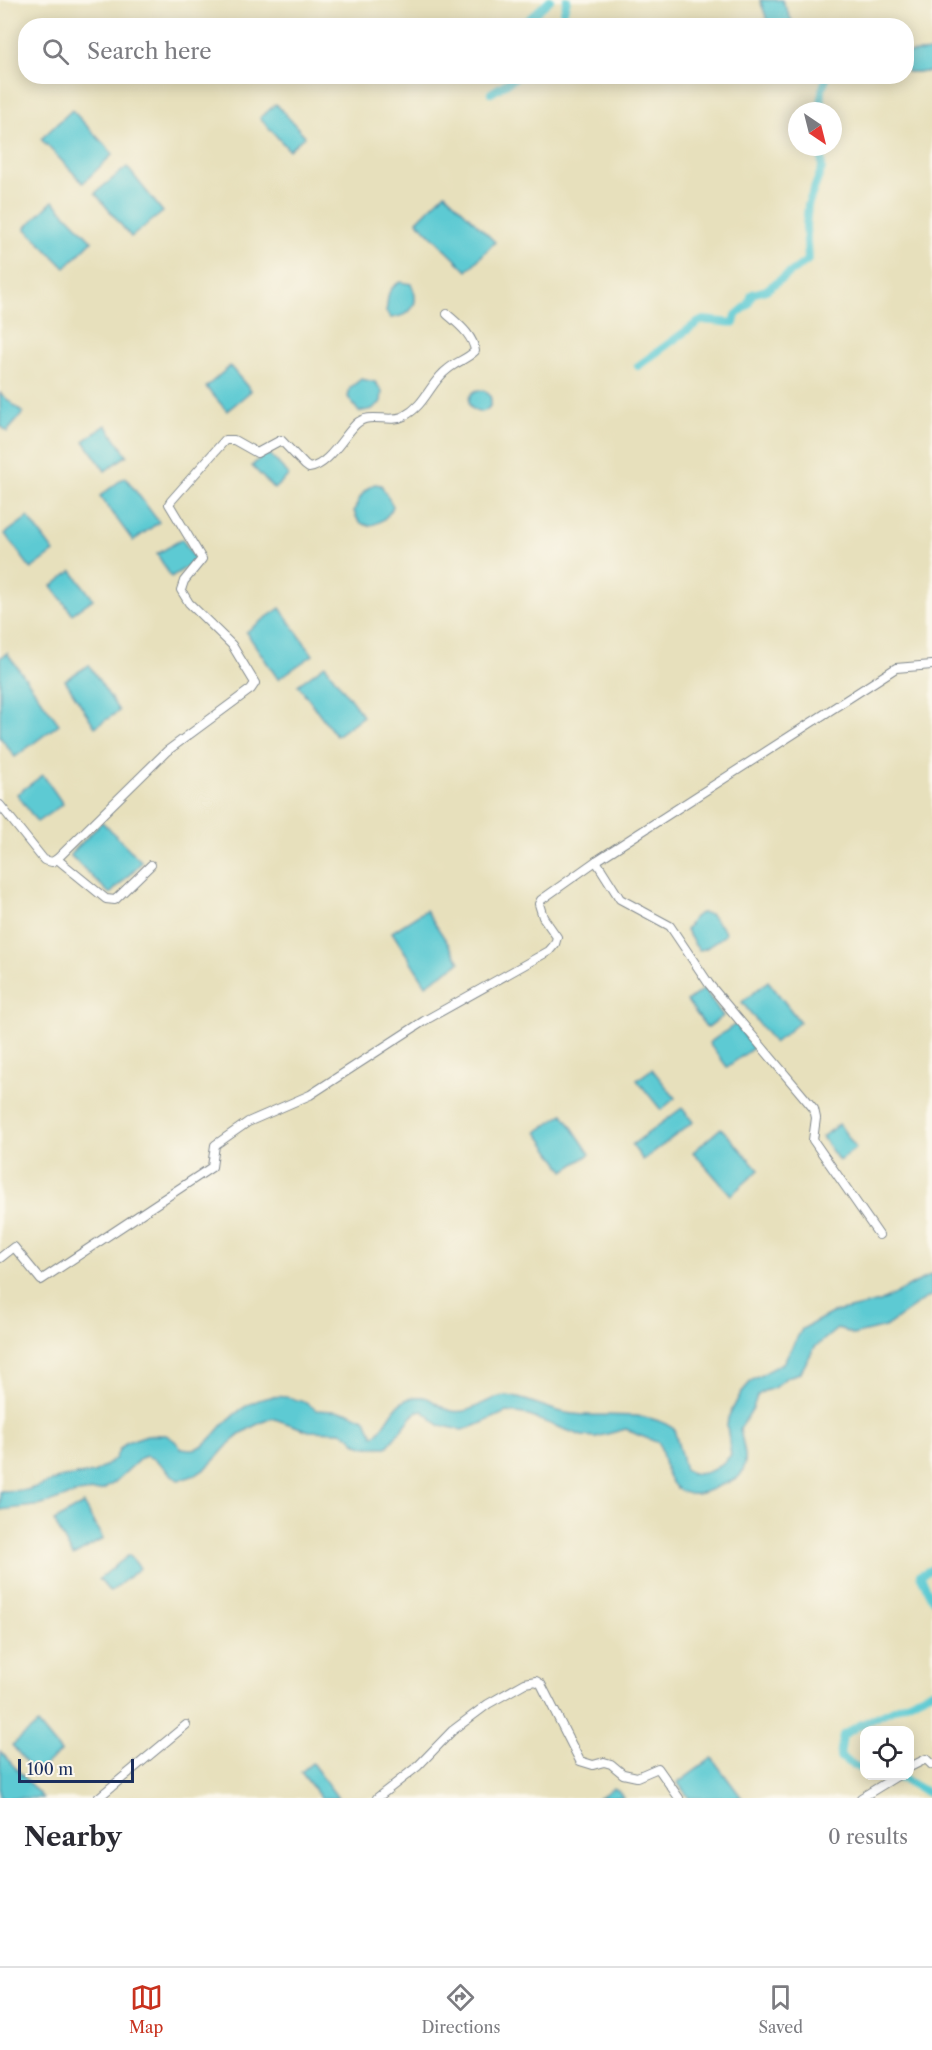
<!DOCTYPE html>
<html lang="en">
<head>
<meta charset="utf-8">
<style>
	:root { --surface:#fff; --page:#f7f7f7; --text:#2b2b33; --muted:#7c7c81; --line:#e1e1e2; --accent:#c8321e }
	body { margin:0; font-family:"Libre Caslon Text",serif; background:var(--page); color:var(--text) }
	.controls { position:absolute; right:18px; bottom:18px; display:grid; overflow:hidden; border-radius:12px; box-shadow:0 3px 15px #0003 }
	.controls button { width:54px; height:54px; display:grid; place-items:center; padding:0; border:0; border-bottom:2px solid var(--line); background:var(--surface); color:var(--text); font:30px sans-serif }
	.compass { position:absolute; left:788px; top:102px; width:54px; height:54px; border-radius:50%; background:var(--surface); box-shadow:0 3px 15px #0003; rotate:145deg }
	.scale { position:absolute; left:18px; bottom:15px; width:116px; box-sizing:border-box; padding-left:6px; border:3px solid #1b2f5e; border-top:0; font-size:16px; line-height:21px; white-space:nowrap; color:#1b2f5e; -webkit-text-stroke:4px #fbf7ec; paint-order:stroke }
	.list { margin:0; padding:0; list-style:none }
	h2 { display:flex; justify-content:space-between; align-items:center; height:78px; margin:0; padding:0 24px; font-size:26px }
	h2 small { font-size:20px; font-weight:400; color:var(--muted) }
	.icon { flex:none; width:33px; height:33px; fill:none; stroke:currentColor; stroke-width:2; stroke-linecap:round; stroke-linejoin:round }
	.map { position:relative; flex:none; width:932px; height:1798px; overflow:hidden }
	.search { position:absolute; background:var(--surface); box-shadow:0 3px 15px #0003; left:18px; right:18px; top:18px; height:66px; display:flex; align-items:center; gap:15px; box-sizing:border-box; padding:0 21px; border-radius:24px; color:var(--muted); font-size:22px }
	.sheet { height:168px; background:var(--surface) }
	nav { display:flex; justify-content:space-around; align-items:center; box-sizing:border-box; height:84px; border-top:2px solid var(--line); background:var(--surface); font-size:16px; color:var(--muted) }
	nav a { display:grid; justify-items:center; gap:3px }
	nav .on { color:var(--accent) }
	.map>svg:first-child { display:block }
</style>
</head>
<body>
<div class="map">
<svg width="932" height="1798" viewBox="0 0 932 1798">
	<rect width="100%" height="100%" fill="#fbf7ec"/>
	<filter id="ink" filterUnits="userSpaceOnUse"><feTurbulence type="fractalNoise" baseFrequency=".0167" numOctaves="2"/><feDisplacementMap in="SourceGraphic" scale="12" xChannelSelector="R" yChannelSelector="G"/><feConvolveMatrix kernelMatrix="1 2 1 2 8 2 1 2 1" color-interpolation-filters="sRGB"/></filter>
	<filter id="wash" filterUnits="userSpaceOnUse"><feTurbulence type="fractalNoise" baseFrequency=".008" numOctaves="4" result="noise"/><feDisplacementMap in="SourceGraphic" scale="24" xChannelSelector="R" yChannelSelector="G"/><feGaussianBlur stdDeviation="1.35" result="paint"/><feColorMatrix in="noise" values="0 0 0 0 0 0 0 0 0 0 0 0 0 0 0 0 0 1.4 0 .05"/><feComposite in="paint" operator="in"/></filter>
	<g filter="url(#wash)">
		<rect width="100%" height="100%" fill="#e7e0bc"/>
		<!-- water -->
		<g fill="#5dcad3" stroke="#3c7c98" stroke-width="1.5">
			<polygon points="760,0 782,0 794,25 769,25"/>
			<polygon points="932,51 932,72 907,72 907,53"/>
			<polygon points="276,104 305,136 289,150 260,118"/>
			<polygon points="72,110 113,154 83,183 41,139"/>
			<polygon points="127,167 163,212 131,237 95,193"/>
			<polygon points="445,193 495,242 467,271 417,221"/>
			<polygon points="53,201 92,241 65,268 25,228"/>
			<path d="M400,282L411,284C421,303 412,316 391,318L386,312C389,296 385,291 400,282Z"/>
			<polygon points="230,366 251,391 227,411 206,387"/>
			<polygon points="361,379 375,382 382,391 381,402 372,409 359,412 348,397 350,388"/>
			<circle cx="480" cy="401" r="11"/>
			<polygon points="0,393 23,413 7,432 0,425"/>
			<polygon points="106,425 127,455 105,471 84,441"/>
			<polygon points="267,451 289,475 274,489 252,466"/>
			<polygon points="125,477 159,522 133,541 100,496"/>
			<path d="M375,484L381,485L393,506C390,518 369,533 358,520C356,517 355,514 354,511C359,499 363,489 375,484Z"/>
			<polygon points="28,517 54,552 31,569 5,534"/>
			<polygon points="182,539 196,561 171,577 157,554"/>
			<polygon points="72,571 93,599 72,614 52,586"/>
			<polygon points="280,608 313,655 278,679 246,632"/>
			<polygon points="7,653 59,724 15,757 0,737 0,658"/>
			<polygon points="89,665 119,711 95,727 65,680"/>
			<polygon points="325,665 363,716 336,736 298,685"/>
			<polygon points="43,775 63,804 37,822 17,794"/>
			<polygon points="102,822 142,862 110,894 70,855"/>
			<polygon points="426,910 460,962 426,985 392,932"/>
			<polygon points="701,913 710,914 724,930 725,935 705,949 699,950 695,945 686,930 694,917"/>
			<polygon points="768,981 800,1022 774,1043 742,1002"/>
			<polygon points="704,989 723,1016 707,1028 687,1001"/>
			<polygon points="736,1024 753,1048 727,1067 709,1043"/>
			<polygon points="652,1069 675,1098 661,1110 637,1080"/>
			<polygon points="682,1108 693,1122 643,1160 632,1145"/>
			<polygon points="563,1114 590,1154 564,1171 537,1132"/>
			<polygon points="839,1124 856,1148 839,1161 822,1137"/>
			<polygon points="721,1128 759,1170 731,1195 693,1152"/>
			<path d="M932,1274V1296L925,1299L885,1327L853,1335L842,1329H837L815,1347L800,1373L787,1377L774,1388L764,1391L757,1396L753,1408L740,1429C742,1444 750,1460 741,1474C737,1481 728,1482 721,1485C707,1491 694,1500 678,1489C664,1478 665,1458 659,1443L636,1434L626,1429L596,1437L582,1436L524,1414L506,1412L475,1426L462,1430L439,1425L423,1411H417L387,1447H367L357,1444L349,1436L341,1432L309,1431L272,1418C257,1424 244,1430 231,1442C212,1461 207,1475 178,1480C167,1472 159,1459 146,1456L141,1458L114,1483L103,1490L77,1493L42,1505L0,1510V1491L27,1490L64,1477L94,1473L115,1459L119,1450L127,1442L147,1435H166L175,1441L181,1448C188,1449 194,1450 200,1447C211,1442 218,1429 227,1421C245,1404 266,1392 291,1398C301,1401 309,1403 316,1410L349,1412L366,1420L373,1436C389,1427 391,1403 411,1398C432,1392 435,1408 452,1411C472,1415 486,1397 505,1396C519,1395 549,1410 566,1413C602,1420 643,1407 674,1429L685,1470C701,1480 720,1468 731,1455L727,1426L728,1418L741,1393L752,1380L783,1363L802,1329L832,1313L880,1302Z"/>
			<polygon points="83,1504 103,1539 73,1556 54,1521"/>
			<polygon points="129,1555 140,1568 110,1592 99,1579"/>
			<polygon points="38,1724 61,1752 35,1773 12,1745"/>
			<polygon points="0,1751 43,1798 0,1798"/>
			<polygon points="712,1758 742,1798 689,1798 678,1783"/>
			<polygon points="312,1763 338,1798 321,1798 301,1772"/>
			<polygon points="613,1788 618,1790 623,1797 599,1798"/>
		</g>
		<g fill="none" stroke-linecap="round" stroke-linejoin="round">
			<!-- canal -->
			<g stroke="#5dcad3" stroke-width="8">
				<polyline points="521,26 550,0"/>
				<polyline points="560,26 567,0"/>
				<polyline points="491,93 518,76"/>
				<polyline points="821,111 822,90 827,76"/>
				<polyline points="638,366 697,323 703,320 734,323 736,315 748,305 752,294 766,290 808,260 806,226 808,205 822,168 821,147"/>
				<polyline points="932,1569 920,1575 932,1599"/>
				<polyline points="864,1771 840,1757 843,1735 862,1724 932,1691"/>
				<polyline points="887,1776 903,1779 932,1795"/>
			</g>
		</g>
	</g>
	<g filter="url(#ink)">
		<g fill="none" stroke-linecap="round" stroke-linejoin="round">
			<defs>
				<g id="minor">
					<polyline points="0,805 44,860 52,862 57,859 106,899 115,900 151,865"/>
					<path d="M57,859L167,751L251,689L255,683L232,645L189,603L181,590L184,581L202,559L169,504L171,501L225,440H234L257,453L281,440L305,465L309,468C328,466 343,437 356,424C370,411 389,424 404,416C426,405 430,382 448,369C456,362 467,359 475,351C473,335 458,324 447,314"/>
					<polyline points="596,861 896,668 932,665"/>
					<polyline points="0,1258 14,1247 41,1280 212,1167 215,1145 248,1122 310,1095 424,1021 549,951 555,944 557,937 543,917 539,904 541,900 596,861 620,899 670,926 709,984 814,1109 816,1118 813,1140 879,1235"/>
					<polyline points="910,1767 926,1759 932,1765"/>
					<polyline points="98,1798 186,1725"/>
					<polyline points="377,1798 418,1766 452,1731 488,1704 525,1683 536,1681 541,1684 580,1761 593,1765 604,1762 611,1764 623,1774 637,1777 658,1768 679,1798"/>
					<polyline points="861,1798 897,1776"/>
				</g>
			</defs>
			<!-- minor casing -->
			<use href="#minor" stroke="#81888d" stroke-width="10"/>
			<!-- minor -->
			<use href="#minor" stroke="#fff" stroke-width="8"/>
		</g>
	</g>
</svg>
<div class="controls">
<button><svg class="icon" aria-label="locate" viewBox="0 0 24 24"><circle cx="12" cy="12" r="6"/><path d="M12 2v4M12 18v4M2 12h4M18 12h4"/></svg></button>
</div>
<svg class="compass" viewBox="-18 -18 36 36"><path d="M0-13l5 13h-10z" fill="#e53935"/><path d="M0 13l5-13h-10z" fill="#7c7c81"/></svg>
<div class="scale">100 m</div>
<div class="search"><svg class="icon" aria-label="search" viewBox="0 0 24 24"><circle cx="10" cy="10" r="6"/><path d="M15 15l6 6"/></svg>Search here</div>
</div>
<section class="sheet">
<h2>Nearby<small>0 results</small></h2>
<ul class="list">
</ul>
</section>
<nav>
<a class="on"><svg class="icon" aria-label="map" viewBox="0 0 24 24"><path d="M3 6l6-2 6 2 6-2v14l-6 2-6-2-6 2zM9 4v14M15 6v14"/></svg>Map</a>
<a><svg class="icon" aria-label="directions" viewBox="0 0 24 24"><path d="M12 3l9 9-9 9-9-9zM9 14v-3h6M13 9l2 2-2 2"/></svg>Directions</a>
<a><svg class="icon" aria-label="saved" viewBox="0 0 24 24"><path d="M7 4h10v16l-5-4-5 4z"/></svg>Saved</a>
</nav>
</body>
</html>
